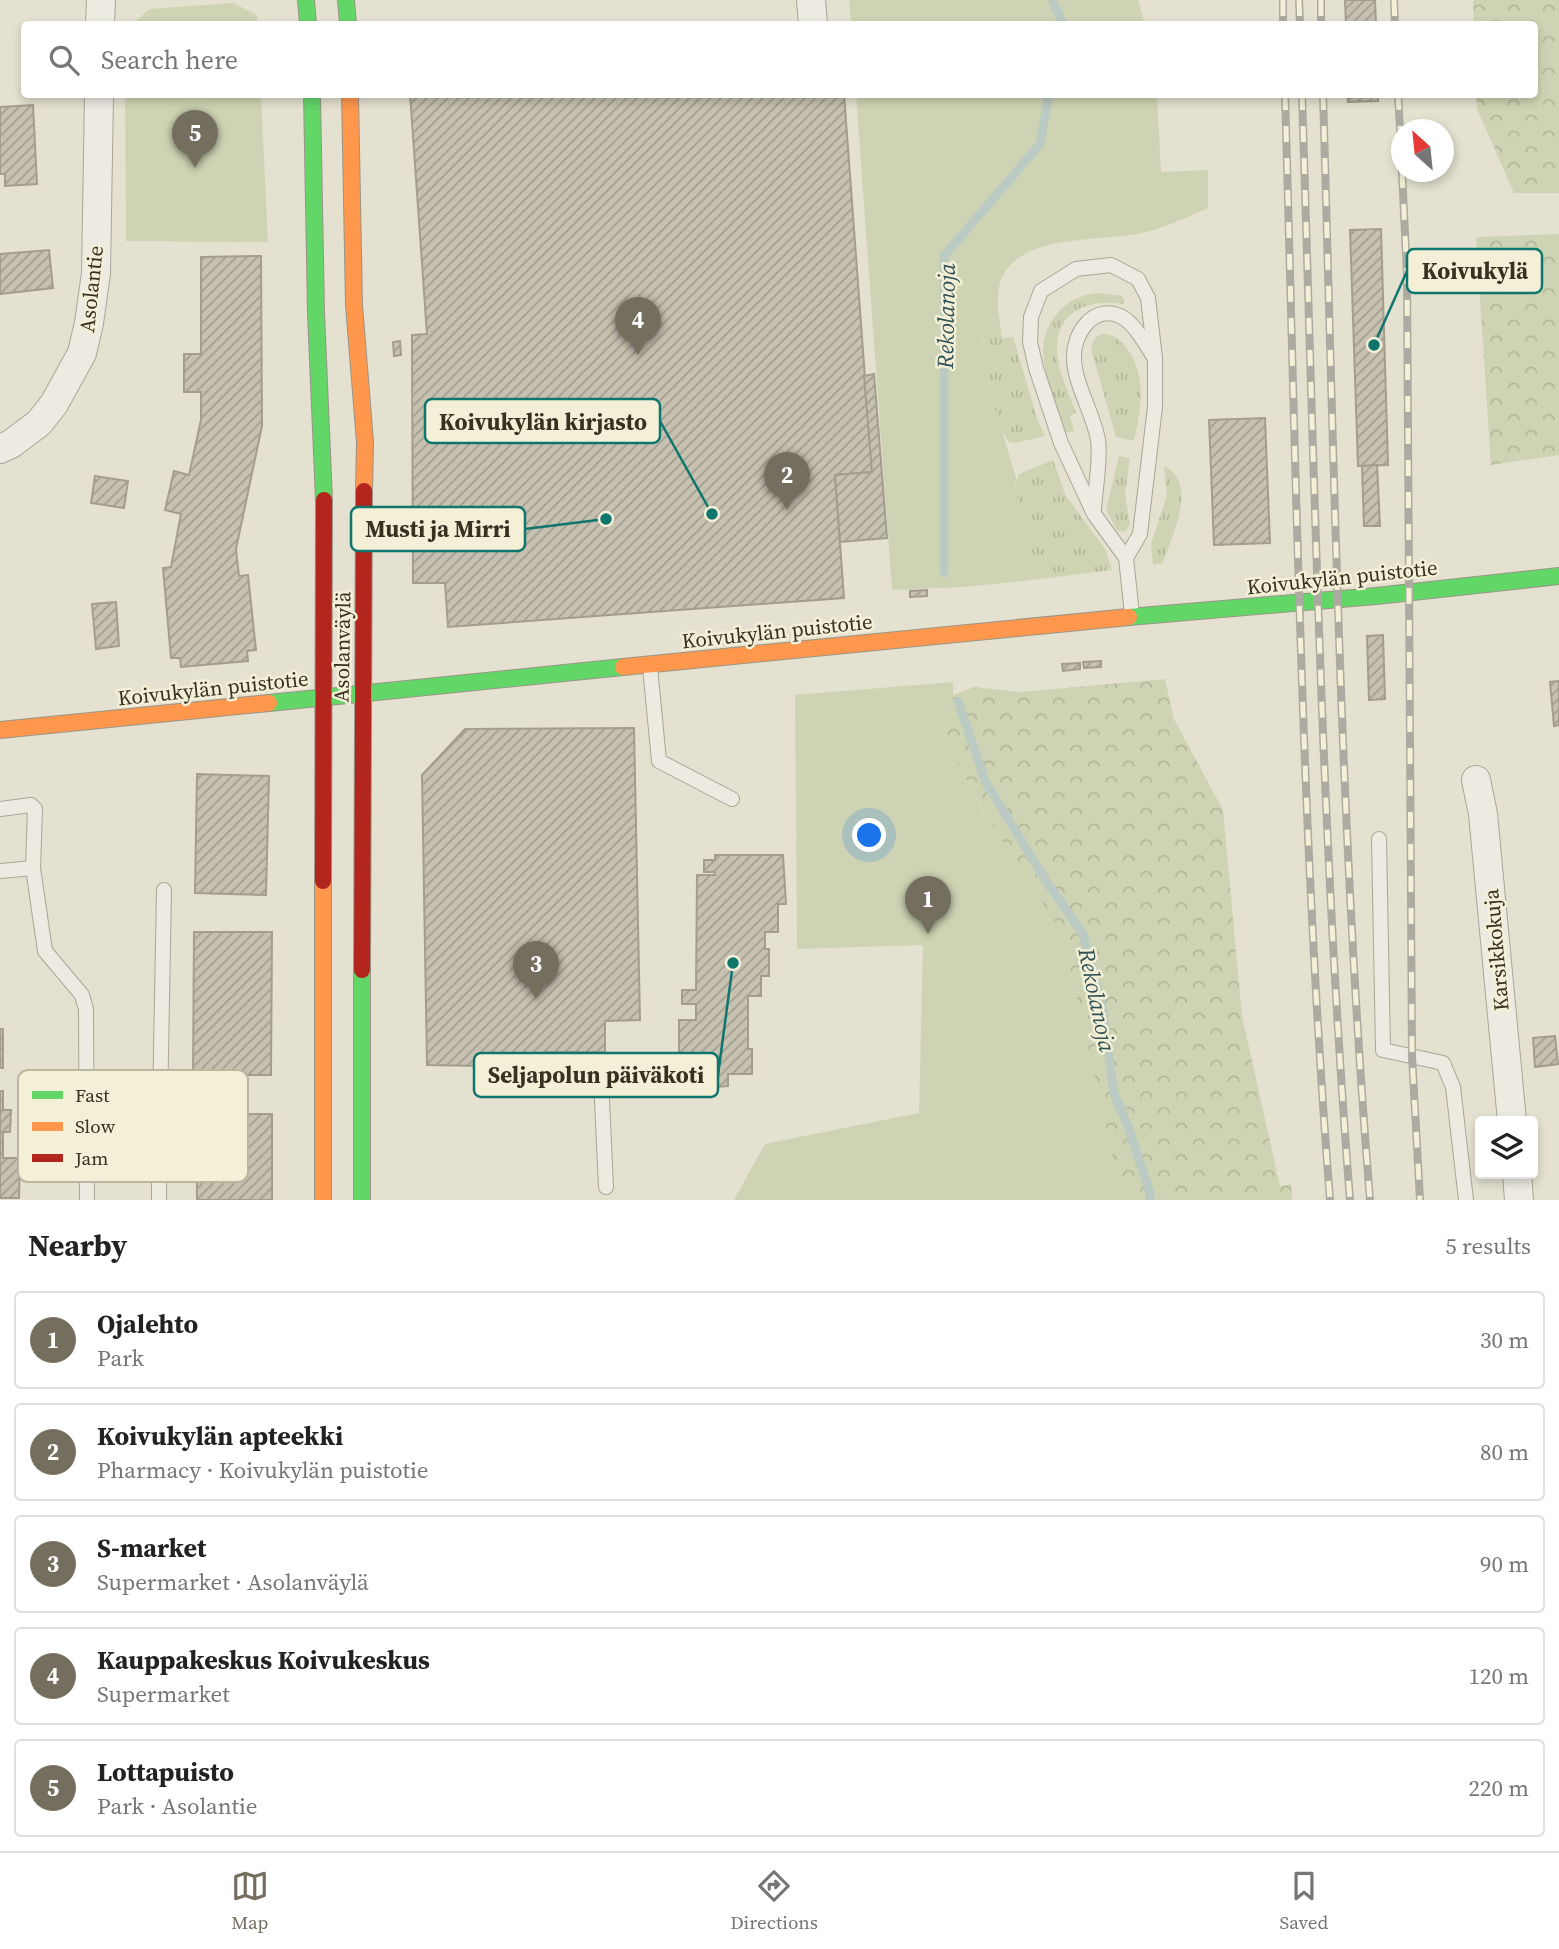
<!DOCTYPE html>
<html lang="en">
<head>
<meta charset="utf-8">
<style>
	:root { --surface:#fff; --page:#f6f6f6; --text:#222; --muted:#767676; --line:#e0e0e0; --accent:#746e5e }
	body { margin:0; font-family:"Source Serif 4",serif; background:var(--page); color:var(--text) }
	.controls { position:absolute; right:21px; bottom:21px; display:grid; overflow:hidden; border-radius:7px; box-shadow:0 4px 10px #0003 }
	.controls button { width:63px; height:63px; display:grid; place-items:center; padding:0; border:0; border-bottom:2px solid var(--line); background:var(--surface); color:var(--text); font:35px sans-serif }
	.compass { position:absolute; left:1391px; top:119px; width:63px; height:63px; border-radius:50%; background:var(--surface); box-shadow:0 4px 10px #0003; rotate:333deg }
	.you { position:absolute; left:870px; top:836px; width:24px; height:24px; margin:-18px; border:5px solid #fff; border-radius:50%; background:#1a73e8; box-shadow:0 0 0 10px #1a73e833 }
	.badge { display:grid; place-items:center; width:46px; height:46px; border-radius:50%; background:var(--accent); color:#fff; font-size:23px; font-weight:700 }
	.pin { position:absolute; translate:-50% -58px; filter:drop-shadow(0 2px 4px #0008) }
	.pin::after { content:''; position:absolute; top:37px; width:24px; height:21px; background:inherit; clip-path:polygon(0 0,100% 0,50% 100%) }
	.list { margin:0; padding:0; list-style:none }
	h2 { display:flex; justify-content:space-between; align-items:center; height:91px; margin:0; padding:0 28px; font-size:30px }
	h2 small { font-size:23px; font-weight:400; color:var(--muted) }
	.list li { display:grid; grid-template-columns:46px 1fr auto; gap:21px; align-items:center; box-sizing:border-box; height:98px; margin:0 14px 14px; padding:0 14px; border:2px solid var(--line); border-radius:7px }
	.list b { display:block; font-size:26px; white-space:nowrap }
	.list p { margin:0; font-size:23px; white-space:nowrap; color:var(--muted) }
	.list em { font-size:23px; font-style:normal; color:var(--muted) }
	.icon { flex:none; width:38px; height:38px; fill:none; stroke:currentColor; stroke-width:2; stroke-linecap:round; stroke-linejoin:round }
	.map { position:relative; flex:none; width:1559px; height:1200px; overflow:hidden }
	.search { position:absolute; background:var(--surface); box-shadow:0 4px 10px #0003; left:21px; right:21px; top:21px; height:77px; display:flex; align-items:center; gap:18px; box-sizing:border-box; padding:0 24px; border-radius:7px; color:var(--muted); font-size:26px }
	.sheet { height:651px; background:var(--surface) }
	nav { display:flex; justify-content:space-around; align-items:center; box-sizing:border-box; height:98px; border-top:2px solid var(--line); background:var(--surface); font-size:19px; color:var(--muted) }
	nav a { display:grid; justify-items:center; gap:4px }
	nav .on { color:var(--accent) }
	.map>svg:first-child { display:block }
</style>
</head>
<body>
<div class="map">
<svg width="1559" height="1200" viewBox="0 0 1559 1200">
	<defs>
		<pattern id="grass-tufts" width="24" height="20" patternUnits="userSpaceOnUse" patternTransform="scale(1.75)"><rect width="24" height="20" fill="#ced4b3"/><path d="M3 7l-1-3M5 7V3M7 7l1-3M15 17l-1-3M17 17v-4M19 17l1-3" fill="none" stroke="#b2b69a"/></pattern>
		<pattern id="forest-crowns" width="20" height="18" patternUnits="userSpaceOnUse" patternTransform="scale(1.75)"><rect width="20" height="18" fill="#ced4b3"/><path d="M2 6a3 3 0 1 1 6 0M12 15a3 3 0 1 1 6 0" fill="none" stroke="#b2b69a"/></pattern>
		<pattern id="building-hatch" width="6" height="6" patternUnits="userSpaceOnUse" patternTransform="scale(1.75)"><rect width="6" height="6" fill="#c7c1b1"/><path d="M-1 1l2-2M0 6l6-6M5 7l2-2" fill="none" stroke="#a39d90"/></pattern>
	</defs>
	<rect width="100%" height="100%" fill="#e4e1d0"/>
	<!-- grass -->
	<g fill="url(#grass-tufts)">
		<path d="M1097,293L1122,296L1125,301L1123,304C1094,299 1059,308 1057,344C1055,366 1069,392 1076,413L1070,416L1074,431L1066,433C1055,398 1027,349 1056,315C1067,301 1080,295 1097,293Z"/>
		<polygon points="999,316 1002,338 1013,337 1038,421 1045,436 1015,443 1009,442 1002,432 989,388 984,363 983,318"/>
		<path d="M1101,334C1113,333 1121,340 1128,350C1147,378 1141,409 1134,441L1116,437L1091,349L1095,338Z"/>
		<polygon points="1119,456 1130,458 1125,494 1130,525 1124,532 1117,530 1106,510"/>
		<polygon points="1053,460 1066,496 1105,549 1112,570 1032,580 1027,570 1015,484 1019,474"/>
		<path d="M1164,466C1199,483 1172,535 1163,563L1153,565L1151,544L1167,495Z"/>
	</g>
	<!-- forest -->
	<g fill="url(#forest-crowns)">
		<polygon points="1473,0 1559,0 1559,193 1514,193 1477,109 1476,95 1534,94 1534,24 1474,24"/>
		<polygon points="1559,234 1559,455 1491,465 1476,237"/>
		<polygon points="1165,679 1174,719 1223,810 1242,1016 1280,1186 1291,1184 1292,1200 1122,1200 1071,972 943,736 953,695 974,687 1021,692"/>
	</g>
	<!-- green -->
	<g fill="#ced4b3">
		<polygon points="849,0 1138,0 1145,24 851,24"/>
		<polygon points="233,3 257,15 258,24 132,24 150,9"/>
		<polygon points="125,95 261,95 268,242 126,241"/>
		<path d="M856,95H1157L1161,172L1208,170V208C1186,217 1161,230 1137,234C1083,243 985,232 999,316L983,318L984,363L989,388L1016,478L1015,484L1027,569L1032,580L964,587L892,590Z"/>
		<polygon points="953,682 953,695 944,736 983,811 1056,923 1071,972 1122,1200 734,1200 765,1144 919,1113 923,945 797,949 795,695"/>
	</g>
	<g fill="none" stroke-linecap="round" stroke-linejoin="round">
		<!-- stream -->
		<g stroke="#bbcac3" stroke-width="9">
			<polyline points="1052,0 1062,21 1062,24"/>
			<polyline points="944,573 944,256 1040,144 1049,94"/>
			<polyline points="958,701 985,781 1046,881 1083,934 1102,1006 1114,1093 1128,1127 1150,1193 1150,1200"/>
		</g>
	</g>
	<!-- building -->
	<g fill="url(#building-hatch)" stroke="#a49d8f" stroke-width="2">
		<polygon points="1345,0 1375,0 1376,24 1346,24"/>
		<polygon points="410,94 844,94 872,472 835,475 844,598 448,627 445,583 413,583 412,335 427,334"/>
		<polygon points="1347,94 1378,94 1378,101 1348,102"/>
		<polygon points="33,105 37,184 5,186 5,174 0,174 0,107"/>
		<polygon points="1381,229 1388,465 1358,466 1350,230"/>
		<polygon points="49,250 53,288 0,294 0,254"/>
		<polygon points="261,256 262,426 236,549 239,576 248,575 256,650 247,651 248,661 181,667 180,658 171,658 163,568 171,567 181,514 165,510 174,471 189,475 201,420 201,392 184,392 184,354 201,354 201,257"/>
		<polygon points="400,341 401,355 394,356 393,342"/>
		<polygon points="874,374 887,538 840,542 835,475 872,472 864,376"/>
		<polygon points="1265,418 1270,543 1214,545 1209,420"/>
		<polygon points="1377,465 1380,526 1364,526 1362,466"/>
		<polygon points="95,476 128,481 124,508 91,503"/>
		<polygon points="927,590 927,596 910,597 910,591"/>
		<polygon points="116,602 119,646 96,649 92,604"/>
		<polygon points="1383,635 1385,699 1369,700 1367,636"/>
		<polygon points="1101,661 1101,667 1084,668 1083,662"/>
		<polygon points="1080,663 1080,669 1063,671 1062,664"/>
		<polygon points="1559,681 1559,725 1554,726 1550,682"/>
		<polygon points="634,728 640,1020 605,1021 605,1052 545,1052 545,1067 427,1065 422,775 465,729"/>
		<polygon points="197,774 269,776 266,895 195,893"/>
		<polygon points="715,855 783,855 786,904 778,904 778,932 765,932 765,949 769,949 769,976 761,976 761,996 748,996 748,1049 752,1049 752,1074 728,1074 728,1086 716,1087 716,1094 679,1094 679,1020 696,1020 696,1004 682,1004 682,990 696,990 697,875 715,875 715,872 704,872 704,860 715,860"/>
		<polygon points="194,932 272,932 271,1075 193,1075"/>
		<rect x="0" y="1029" width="3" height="39"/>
		<polygon points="1555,1036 1558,1064 1535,1067 1533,1038"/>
		<polygon points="0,1091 3,1091 3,1110 11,1110 10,1132 3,1132 3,1158 20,1158 19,1198 0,1198"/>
		<polygon points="196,1114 272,1114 272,1200 197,1200"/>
	</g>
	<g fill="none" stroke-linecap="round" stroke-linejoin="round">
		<defs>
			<g id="lane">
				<path d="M1094,510C1095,489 1101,460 1098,440C1094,415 1074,383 1074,358C1073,334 1093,304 1120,316C1134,322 1146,345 1154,357"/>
				<polyline points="1126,558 1140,534 1155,407 1155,358 1148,298 1138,279 1111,265 1076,269 1041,291 1031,317 1030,342 1036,368 1061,443 1094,514 1126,558 1132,614"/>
				<polyline points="650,667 659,761 732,799"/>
				<polyline points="0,809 31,805 35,809 33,868 45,951 82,995 86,1009 87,1200"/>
				<polyline points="1379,839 1383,1050 1443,1063 1453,1087 1466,1200"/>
				<polyline points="0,871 33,868"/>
				<polyline points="601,1079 606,1187"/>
				<polyline points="159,1162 159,1200"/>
				<polyline points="88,1166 145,1169 159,1162 164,890"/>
			</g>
			<g id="street">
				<polyline points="811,0 813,24"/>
				<polyline points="100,24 101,0"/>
				<polyline points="0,449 11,444 39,423 54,404 82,353 89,323 96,273 99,94"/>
				<polyline points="1476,780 1483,814 1512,1121"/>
				<polyline points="1517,1174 1519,1200"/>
			</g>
			<g id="fast">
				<polyline points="306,0 308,24"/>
				<polyline points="346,0 348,24"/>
				<polyline points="312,94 316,313 324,500"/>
				<polyline points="1129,617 1376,596 1559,576"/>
				<polyline points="269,703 623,667"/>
				<polyline points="362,970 362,1200"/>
			</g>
			<g id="slow">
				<polyline points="350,94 354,305 365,442 364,491"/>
				<polyline points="623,667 1129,617"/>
				<polyline points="0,730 269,703"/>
				<polyline points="323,1200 323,881"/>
			</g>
			<g id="jam">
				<polyline points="323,881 324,500"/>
				<polyline points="362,970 364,491"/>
			</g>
		</defs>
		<!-- lane casing -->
		<use href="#lane" stroke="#a9a698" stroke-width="16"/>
		<!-- street casing -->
		<use href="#street" stroke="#a9a698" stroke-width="30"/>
		<!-- fast casing -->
		<use href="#fast" stroke="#999588" stroke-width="18"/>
		<!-- slow casing -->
		<use href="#slow" stroke="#999588" stroke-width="18"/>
		<!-- jam casing -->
		<use href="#jam" stroke="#999588" stroke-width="18"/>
		<!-- lane -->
		<use href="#lane" stroke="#eceae1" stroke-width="14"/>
		<!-- street -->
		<use href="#street" stroke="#eceae1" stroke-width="28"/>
		<!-- fast -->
		<use href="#fast" stroke="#63d668" stroke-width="16"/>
		<!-- slow -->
		<use href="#slow" stroke="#ff974d" stroke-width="16"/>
		<!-- jam -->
		<use href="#jam" stroke="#b3261e" stroke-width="16"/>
		<defs>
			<g id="rail">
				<polyline points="1283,0 1283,24"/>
				<polyline points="1299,0 1300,24"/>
				<polyline points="1321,0 1321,24"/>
				<polyline points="1394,0 1395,24"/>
				<path d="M1285,94C1296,463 1301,832 1330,1200"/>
				<path d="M1302,94C1314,463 1321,832 1350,1200"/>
				<path d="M1323,94C1334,463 1340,832 1370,1200"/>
				<polyline points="1398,94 1402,163"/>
				<polyline points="1402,172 1407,275 1412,1056 1420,1200"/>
			</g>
		</defs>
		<!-- rail casing -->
		<use href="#rail" stroke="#adaaa1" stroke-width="8"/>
		<!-- rail -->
		<use href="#rail" stroke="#f3f0d7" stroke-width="5" stroke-dasharray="16" stroke-linecap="butt"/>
	</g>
	<g text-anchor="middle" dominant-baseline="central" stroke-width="5" stroke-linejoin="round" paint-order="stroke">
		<!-- street labels -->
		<g font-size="21" fill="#383021" stroke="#f3f0d7">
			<text transform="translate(91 289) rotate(-84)">Asolantie</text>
			<text transform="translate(1342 577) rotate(-6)">Koivukylän puistotie</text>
			<text transform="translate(777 631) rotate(-6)">Koivukylän puistotie</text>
			<text transform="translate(342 647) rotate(-89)">Asolanväylä</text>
			<text transform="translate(213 688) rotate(-6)">Koivukylän puistotie</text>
			<text transform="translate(1496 950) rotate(-95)">Karsikkokuja</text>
		</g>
		<!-- water labels -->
		<g font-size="23" font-style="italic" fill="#315256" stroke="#f3f0d7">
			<text transform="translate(946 316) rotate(-89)">Rekolanoja</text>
			<text transform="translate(1097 1000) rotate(78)">Rekolanoja</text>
		</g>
	</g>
	<!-- legend -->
	<rect x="18" y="1070" width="230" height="112" rx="10" fill="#f3f0d7" stroke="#bbb6a0" stroke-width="2"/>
	<rect x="32" y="1091" width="31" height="8" fill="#63d668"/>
	<rect x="32" y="1122" width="31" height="9" fill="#ff974d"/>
	<rect x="32" y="1154" width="31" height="8" fill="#b3261e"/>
	<g font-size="19" fill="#383021">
		<text x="75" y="1102">Fast</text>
		<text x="75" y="1133">Slow</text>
		<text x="75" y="1165">Jam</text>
	</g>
	<!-- callouts -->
	<path fill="none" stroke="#0f766e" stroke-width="2.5" d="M1374 345L1407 271M712 514L660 421M606 519L525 529M733 963L718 1075"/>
	<g fill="#0f766e" stroke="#f3f0d7" stroke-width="2.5">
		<circle cx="1374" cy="345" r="7"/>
		<circle cx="712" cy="514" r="7"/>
		<circle cx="606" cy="519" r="7"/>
		<circle cx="733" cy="963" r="7"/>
	</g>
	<g fill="#f3f0d7" stroke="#0f766e" stroke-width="2.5">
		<rect x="1407" y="249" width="135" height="44" rx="7"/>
		<rect x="425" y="399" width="235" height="44" rx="7"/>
		<rect x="351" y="507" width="174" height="44" rx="7"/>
		<rect x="474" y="1053" width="244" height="44" rx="7"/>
	</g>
	<g font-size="23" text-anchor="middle" font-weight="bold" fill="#383021">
		<text x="1475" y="279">Koivukylä</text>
		<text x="543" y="430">Koivukylän kirjasto</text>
		<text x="438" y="537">Musti ja Mirri</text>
		<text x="596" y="1083">Seljapolun päiväkoti</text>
	</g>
</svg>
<div class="controls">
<button><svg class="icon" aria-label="layers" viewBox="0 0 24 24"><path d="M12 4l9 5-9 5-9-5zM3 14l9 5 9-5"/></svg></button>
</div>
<svg class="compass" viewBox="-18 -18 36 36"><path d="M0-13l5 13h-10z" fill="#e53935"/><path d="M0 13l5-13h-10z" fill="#767676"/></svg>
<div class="you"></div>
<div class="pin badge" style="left:928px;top:934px">1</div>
<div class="pin badge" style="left:787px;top:510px">2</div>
<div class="pin badge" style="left:536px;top:999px">3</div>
<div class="pin badge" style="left:638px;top:355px">4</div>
<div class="pin badge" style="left:195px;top:168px">5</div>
<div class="search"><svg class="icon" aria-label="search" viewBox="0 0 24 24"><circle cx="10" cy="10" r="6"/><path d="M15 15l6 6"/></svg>Search here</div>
</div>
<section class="sheet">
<h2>Nearby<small>5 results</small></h2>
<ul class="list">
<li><span class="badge">1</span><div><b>Ojalehto</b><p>Park</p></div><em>30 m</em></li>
<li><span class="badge">2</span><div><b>Koivukylän apteekki</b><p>Pharmacy · Koivukylän puistotie</p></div><em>80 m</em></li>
<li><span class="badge">3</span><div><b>S-market</b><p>Supermarket · Asolanväylä</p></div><em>90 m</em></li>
<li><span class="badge">4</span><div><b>Kauppakeskus Koivukeskus</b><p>Supermarket</p></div><em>120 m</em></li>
<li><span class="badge">5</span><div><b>Lottapuisto</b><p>Park · Asolantie</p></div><em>220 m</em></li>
</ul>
</section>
<nav>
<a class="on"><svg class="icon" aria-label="map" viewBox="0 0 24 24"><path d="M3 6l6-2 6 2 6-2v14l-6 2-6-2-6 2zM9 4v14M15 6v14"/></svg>Map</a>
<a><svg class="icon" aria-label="directions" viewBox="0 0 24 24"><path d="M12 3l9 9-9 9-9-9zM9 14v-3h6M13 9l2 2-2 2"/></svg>Directions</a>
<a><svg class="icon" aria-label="saved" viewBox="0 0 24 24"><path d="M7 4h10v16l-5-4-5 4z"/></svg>Saved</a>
</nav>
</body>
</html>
